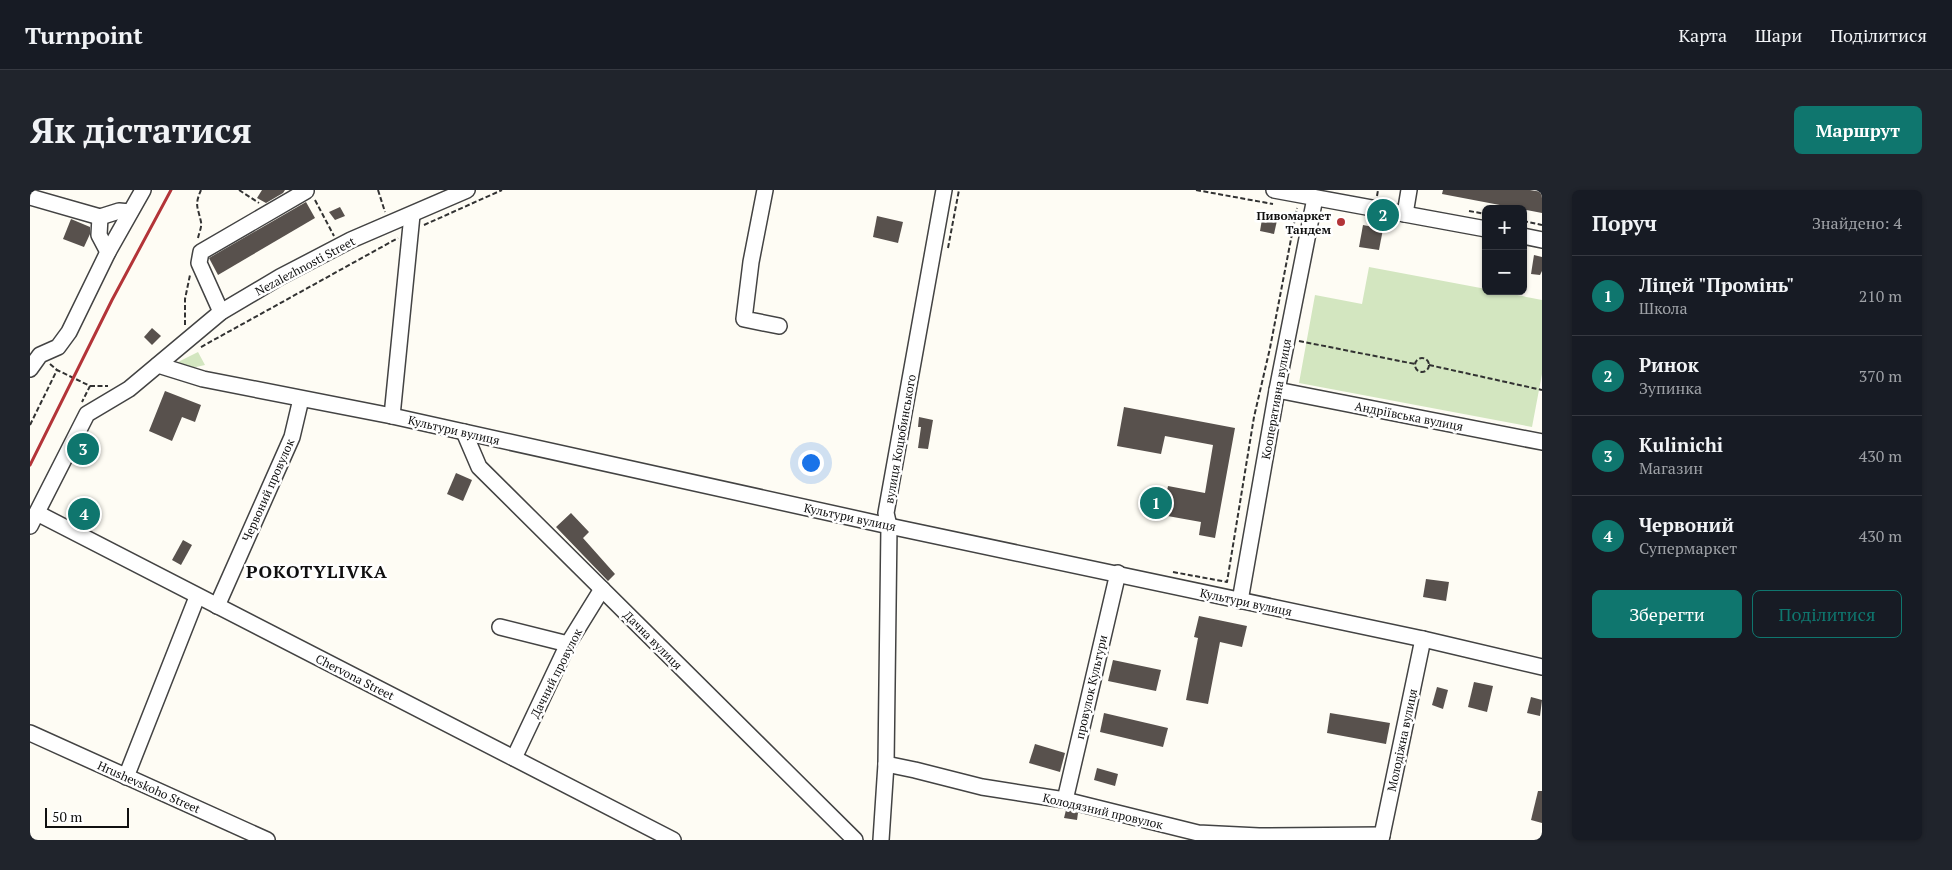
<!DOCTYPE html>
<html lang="uk">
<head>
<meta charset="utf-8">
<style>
	:root { --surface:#171b24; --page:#20242c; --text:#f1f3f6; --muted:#9ea1a6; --line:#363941; --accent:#0f766e }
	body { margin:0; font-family:"PT Serif",serif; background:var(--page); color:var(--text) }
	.controls { position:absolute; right:15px; top:15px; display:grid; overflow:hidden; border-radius:8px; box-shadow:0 1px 4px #0004 }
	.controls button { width:45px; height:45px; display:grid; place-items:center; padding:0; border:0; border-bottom:1px solid var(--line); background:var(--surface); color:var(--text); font:25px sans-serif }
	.scale { position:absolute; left:15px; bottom:12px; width:84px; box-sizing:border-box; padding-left:5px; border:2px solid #101010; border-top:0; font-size:14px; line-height:18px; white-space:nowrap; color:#101010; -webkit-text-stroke:4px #fff; paint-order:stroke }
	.you { position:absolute; left:780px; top:272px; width:18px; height:18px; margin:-12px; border:4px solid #fff; border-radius:50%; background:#1a73e8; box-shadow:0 0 0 8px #1a73e833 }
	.badge { display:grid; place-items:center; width:32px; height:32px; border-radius:50%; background:var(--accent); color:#fff; font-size:16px; font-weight:700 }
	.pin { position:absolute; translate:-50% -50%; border:2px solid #fff; box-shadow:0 1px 5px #0006 }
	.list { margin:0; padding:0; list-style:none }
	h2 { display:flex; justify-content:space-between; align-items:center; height:65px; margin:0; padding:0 20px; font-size:21px }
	h2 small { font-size:16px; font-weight:400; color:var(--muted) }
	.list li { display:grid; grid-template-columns:32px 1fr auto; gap:15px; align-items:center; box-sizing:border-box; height:80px; padding:0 20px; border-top:1px solid var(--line) }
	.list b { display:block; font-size:19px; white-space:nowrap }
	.list p { margin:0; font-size:16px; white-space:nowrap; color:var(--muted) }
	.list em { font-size:16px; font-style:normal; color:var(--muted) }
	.actions { display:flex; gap:10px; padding:15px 20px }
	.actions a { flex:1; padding:11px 0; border:1px solid var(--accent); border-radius:8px; text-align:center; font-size:18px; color:var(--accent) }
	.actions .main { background:var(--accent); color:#fff }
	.map { position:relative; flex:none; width:1512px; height:650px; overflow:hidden; border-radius:8px }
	header { display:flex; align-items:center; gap:30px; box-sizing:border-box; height:70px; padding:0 25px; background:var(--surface); border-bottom:1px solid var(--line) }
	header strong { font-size:24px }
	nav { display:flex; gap:28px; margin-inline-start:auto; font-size:18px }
	.intro { display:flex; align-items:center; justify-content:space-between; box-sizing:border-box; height:120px; padding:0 30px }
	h1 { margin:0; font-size:35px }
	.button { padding:12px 22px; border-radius:8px; background:var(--accent); color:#fff; font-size:18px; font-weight:700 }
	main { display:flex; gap:30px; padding:0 30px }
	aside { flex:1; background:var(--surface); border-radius:8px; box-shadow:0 1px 4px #0004 }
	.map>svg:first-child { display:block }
</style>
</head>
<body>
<header>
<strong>Turnpoint</strong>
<nav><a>Карта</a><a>Шари</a><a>Поділитися</a></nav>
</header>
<div class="intro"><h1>Як дістатися</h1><a class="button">Маршрут</a></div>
<main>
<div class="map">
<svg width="1512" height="650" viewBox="0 0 1512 650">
	<rect width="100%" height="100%" fill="#fefcf4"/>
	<!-- green -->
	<g fill="#d3e6c0">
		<polygon points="1339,77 1456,99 1456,101 1467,101 1512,110 1512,184 1502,237 1269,193 1285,105 1332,114"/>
		<polygon points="168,162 175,175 157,179 144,174"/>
	</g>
	<!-- building -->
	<g fill="#58514d">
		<polygon points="232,0 255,0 253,3 236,13 227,8"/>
		<polygon points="1413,0 1500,0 1512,2 1512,23 1412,4"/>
		<polygon points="276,12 285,28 188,85 179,68"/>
		<polygon points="310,17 315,26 305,30 299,22"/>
		<polygon points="1233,23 1248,26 1244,44 1230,41"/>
		<polygon points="847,26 873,32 868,53 843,47"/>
		<polygon points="41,29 60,37 60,44 54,57 33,49"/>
		<polygon points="1333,35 1353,39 1349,60 1329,57"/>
		<polygon points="1504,65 1512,67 1512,81 1510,85 1501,84"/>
		<polygon points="122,138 131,146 122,155 114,147"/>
		<polygon points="135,201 171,215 165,232 152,227 142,251 119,241"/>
		<polygon points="1094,217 1205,238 1185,348 1169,345 1171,332 1132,325 1138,296 1175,303 1183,255 1135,246 1131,264 1087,256"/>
		<polygon points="889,227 903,230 898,259 888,258 891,237 888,237"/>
		<polygon points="426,283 442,290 433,311 417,304"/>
		<polygon points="49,313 65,322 58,335 42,326"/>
		<polygon points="541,323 559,342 553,348 585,384 578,391 526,337"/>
		<polygon points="153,350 162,355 151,375 142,370"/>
		<polygon points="1396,389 1419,392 1416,411 1393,407"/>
		<polygon points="1169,426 1217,436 1212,457 1190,452 1178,514 1156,510 1168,448 1164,447"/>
		<polygon points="1083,470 1131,480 1126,501 1078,491"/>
		<polygon points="1444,492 1463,496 1457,522 1438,517"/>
		<polygon points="1407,497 1418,500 1413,519 1402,515"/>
		<polygon points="1501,507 1512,510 1510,526 1497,523"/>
		<polygon points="1074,523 1138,538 1133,557 1070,542"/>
		<polygon points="1300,523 1360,533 1356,554 1297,543"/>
		<polygon points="1005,554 1035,563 1030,582 999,573"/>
		<polygon points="1067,578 1088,584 1085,596 1064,590"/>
		<polygon points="1508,601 1512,601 1512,633 1501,630"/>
		<polygon points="1036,620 1048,623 1047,630 1034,628"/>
	</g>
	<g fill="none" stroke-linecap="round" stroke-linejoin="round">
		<defs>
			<g id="minor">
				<polyline points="735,0 721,72 714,129 749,136"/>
				<polyline points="1244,0 1456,39"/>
				<polyline points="0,7 70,27"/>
				<polyline points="1375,24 1379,0"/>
				<polyline points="70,27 69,45 78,62"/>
				<polyline points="70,27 89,21 100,22"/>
				<polyline points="1493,46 1512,50"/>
				<polyline points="191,122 169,73 171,62 276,1"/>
				<polyline points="128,175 173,189 362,226 859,336 1393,449 1512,477"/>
				<polyline points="0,179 10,165 28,157 39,142 78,62 113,0"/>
				<polyline points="1247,200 1512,252"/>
				<polyline points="362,226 382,25"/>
				<polyline points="434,242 449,277 825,650"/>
				<polyline points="7,323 643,650"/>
				<polyline points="0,336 57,224 99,199 191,122 250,87 321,50 437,0"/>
				<polyline points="1210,411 1247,200 1285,8"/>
				<polyline points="187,416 262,247 271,209"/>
				<polyline points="470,437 538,454"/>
				<polyline points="0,543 237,650"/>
				<polyline points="484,568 538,454 572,399"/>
				<polyline points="856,574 885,580 952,597 1035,610 1168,643 1229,646 1352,645"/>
				<polyline points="96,587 167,407"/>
				<polyline points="1035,610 1088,383"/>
				<polyline points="851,650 856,574 859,336 856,323 914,0"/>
				<polyline points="1351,650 1393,449"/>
			</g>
		</defs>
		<!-- minor casing -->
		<use href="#minor" stroke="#434343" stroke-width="18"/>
		<!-- path -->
		<g stroke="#323232" stroke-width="2" stroke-dasharray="5 2.5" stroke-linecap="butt">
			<polyline points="209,0 229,13"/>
			<polyline points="348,0 355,22"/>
			<polyline points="1166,0 1243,14"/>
			<polyline points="1347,6 1348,0"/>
			<polyline points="285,10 304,46"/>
			<polyline points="1439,21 1456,24"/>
			<polyline points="1493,31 1512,35"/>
			<polyline points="394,35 472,0"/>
			<path d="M168,48C169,43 172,37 171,32C168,17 164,16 171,0"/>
			<polyline points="918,58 929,0"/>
			<polyline points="155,135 155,109 160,85"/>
			<polyline points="1269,151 1385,174"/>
			<polyline points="171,157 368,48"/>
			<circle cx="1392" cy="175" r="7"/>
			<polyline points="20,174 27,180"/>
			<polyline points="1399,175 1512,200"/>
			<polyline points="60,196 78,196"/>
			<polyline points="0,235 27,180 60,196 52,212"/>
			<polyline points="1143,382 1197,392 1224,227 1240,158 1267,18"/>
		</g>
		<!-- minor -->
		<use href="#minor" stroke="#fff" stroke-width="15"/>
		<!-- rail -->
		<polyline stroke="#b33438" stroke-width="3" points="0,275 82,110 141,0"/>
	</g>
	<!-- markers -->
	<circle fill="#b33438" stroke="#fff" stroke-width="2" cx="1311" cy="32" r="5"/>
	<g text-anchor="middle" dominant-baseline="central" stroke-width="5" stroke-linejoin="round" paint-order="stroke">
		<!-- poi labels -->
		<g font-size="12" font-weight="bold" fill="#101010" stroke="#fff" text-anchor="end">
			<text x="1301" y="25">Пивомаркет<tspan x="1301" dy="14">Тандем</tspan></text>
		</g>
		<!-- street labels -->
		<g font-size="12" fill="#101010" stroke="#fff">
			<text transform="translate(275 76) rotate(-28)">Nezalezhnosti Street</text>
			<text transform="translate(1246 209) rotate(-80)">Кооперативна вулиця</text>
			<text transform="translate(1379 226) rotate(11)">Андріївська вулиця</text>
			<text transform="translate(424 240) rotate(13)">Культури вулиця</text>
			<text transform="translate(870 249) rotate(-80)">вулиця Коцюбинського</text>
			<text transform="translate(238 300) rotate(-66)">Червоний провулок</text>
			<text transform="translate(820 327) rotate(12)">Культури вулиця</text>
			<text transform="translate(1216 412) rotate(12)">Культури вулиця</text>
			<text transform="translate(623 450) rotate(45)">Дачна вулиця</text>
			<text transform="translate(526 483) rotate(-63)">Дачний провулок</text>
			<text transform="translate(325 487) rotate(27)">Chervona Street</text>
			<text transform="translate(1061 497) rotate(-77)">провулок Культури</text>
			<text transform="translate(1372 550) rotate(-78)">Молодіжна вулиця</text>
			<text transform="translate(119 597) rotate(24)">Hrushevskoho Street</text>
			<text transform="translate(1073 621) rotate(13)">Колодязний провулок</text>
		</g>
		<!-- district labels -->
		<g font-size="18" font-weight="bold" letter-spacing="1" fill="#101010" stroke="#fff">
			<text x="287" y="381">POKOTYLIVKA</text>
		</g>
	</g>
</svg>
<div class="controls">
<button>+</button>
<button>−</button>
</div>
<div class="scale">50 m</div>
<div class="you"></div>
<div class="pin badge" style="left:1126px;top:313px">1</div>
<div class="pin badge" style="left:1353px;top:25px">2</div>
<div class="pin badge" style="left:53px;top:259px">3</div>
<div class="pin badge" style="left:54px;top:324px">4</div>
</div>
<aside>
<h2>Поруч<small>Знайдено: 4</small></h2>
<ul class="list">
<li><span class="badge">1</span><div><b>Ліцей &quot;Промінь&quot;</b><p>Школа</p></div><em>210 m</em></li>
<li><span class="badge">2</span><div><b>Ринок</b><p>Зупинка</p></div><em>370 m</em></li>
<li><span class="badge">3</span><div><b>Kulinichi</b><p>Магазин</p></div><em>430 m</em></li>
<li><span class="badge">4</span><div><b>Червоний</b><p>Супермаркет</p></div><em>430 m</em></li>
</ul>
<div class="actions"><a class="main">Зберегти</a><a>Поділитися</a></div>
</aside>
</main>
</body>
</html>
